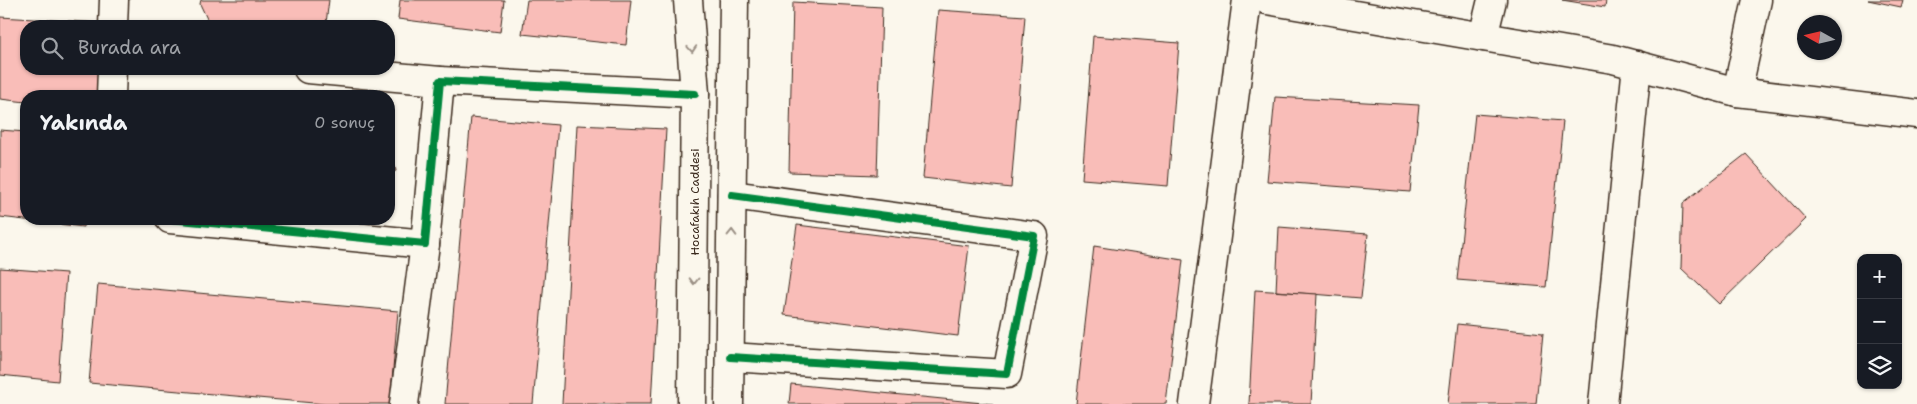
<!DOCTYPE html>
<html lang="tr">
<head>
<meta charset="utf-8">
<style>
	:root { --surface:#171b24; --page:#20242c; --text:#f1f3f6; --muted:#9ea1a6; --line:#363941 }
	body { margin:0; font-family:"Shantell Sans",sans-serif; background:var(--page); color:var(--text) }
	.controls { position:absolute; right:15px; bottom:15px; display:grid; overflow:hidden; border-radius:10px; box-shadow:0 1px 4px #0004 }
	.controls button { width:45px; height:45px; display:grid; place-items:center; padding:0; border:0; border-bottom:1px solid var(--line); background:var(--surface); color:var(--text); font:25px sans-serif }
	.compass { position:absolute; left:1797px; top:15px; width:45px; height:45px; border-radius:50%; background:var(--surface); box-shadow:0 1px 4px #0004; rotate:278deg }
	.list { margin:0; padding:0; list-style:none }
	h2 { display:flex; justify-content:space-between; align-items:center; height:65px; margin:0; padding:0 20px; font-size:21px }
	h2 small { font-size:16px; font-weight:400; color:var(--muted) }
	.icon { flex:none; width:28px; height:28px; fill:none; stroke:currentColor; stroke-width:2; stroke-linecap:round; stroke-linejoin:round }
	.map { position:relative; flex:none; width:1917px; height:404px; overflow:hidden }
	.search { position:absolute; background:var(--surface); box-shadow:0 1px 4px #0004; left:20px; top:20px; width:375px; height:55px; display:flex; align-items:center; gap:12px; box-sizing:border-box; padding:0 18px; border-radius:20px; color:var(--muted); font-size:19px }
	.panel { position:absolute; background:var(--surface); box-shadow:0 1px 4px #0004; left:20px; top:90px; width:375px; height:135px; border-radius:20px }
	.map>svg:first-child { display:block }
</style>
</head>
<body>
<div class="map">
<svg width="1917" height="404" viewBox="0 0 1917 404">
	<rect width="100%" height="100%" fill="#fbf7ec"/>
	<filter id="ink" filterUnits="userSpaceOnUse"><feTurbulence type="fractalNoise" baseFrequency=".02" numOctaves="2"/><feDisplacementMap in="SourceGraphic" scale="10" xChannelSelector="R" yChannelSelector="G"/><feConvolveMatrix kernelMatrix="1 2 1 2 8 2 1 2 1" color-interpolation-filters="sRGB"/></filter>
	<g filter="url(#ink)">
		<!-- building -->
		<g fill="#f9bdb8" stroke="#3b2a1e">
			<polygon points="201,0 329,0 326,23 322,26 258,26 208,21 200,4"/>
			<polygon points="400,0 504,0 500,32 398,19"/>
			<polygon points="527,0 631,0 626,45 522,34"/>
			<polygon points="1562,0 1606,0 1605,7"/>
			<polygon points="1868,0 1903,0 1901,7"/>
			<polygon points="793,2 882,7 877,175 789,172"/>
			<polygon points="938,10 1025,16 1011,188 923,178"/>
			<polygon points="0,17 103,23 103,26 26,26 26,69 99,69 96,96 26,96 26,102 0,99"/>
			<polygon points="1093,36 1179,43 1168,186 1082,179"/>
			<polygon points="1275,97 1419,105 1410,192 1267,181"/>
			<polygon points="1475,114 1563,121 1546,287 1457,280"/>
			<polygon points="471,117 558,125 533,404 445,404"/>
			<polygon points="577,125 666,129 651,404 562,404"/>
			<polygon points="0,130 26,132 26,219 84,219 83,227 0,217"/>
			<polygon points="389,145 396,171 389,173"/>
			<polygon points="1746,154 1806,219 1719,304 1681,268 1683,203"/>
			<polygon points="797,225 969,246 958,336 784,315"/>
			<polygon points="1279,227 1368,234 1361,298 1276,291"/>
			<polygon points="1094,246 1183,260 1166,404 1076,404"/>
			<polygon points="0,268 66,273 58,381 0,375"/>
			<polygon points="98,284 398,311 390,404 325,404 89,383"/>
			<polygon points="1255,290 1317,294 1311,404 1249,404"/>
			<polygon points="1457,324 1543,333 1536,404 1448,404"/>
			<polygon points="791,384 993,404 789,404"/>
		</g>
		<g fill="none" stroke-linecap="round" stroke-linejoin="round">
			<defs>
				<g id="minor">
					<polyline points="688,0 695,94 692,404"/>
					<polyline points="1267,0 1613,59 1737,92 1917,114"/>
					<polyline points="113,26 114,0"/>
					<polyline points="1483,37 1492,0"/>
					<polyline points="308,69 440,81"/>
					<polyline points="1737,92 1757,0"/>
					<polyline points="111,96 112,69"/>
					<polyline points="170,219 425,244 440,81 695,94"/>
					<polyline points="730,357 1007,374 1034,236 732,195"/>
					<polyline points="404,404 425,244"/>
					<polyline points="729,404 734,0"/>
					<polyline points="1194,404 1247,0"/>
					<polyline points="1603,404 1637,65"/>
				</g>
			</defs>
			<!-- minor casing -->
			<use href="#minor" stroke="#3b2a1e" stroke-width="31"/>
			<!-- minor -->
			<use href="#minor" stroke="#fbf7ec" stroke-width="28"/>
			<defs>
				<g id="cycleway">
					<polyline points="170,219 425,244 440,81 695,94"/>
					<polyline points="730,357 1007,374 1034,236 732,195"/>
				</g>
			</defs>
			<!-- cycleway casing -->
			<use href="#cycleway" stroke="#fbf7ec" stroke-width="11"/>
			<!-- cycleway -->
			<use href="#cycleway" stroke="#00873e" stroke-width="8"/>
		</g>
		<!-- one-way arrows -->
		<defs><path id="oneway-chevron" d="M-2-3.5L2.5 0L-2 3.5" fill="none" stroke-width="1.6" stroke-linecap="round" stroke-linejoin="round" transform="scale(1.25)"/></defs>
		<g stroke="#9b9085">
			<use href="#oneway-chevron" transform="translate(692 49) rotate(86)"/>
			<use href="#oneway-chevron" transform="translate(732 233) rotate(-89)"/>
			<use href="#oneway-chevron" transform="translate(694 281) rotate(91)"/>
		</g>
	</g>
	<g text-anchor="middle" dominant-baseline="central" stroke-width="4" stroke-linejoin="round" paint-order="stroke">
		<!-- street labels -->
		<g font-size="12" fill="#3b2a1e" stroke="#fbf7ec">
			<text transform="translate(695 202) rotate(-90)">Hocafakıh Caddesi</text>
		</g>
	</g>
</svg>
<div class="controls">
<button>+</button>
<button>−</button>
<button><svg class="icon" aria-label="layers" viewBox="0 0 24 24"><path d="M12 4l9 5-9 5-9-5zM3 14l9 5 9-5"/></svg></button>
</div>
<svg class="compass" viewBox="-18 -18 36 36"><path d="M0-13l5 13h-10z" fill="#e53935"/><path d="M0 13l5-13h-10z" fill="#9ea1a6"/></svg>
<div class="search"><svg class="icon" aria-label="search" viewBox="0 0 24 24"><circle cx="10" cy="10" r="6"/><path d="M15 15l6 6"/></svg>Burada ara</div>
<section class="panel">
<h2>Yakında<small>0 sonuç</small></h2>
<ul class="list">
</ul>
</section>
</div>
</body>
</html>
